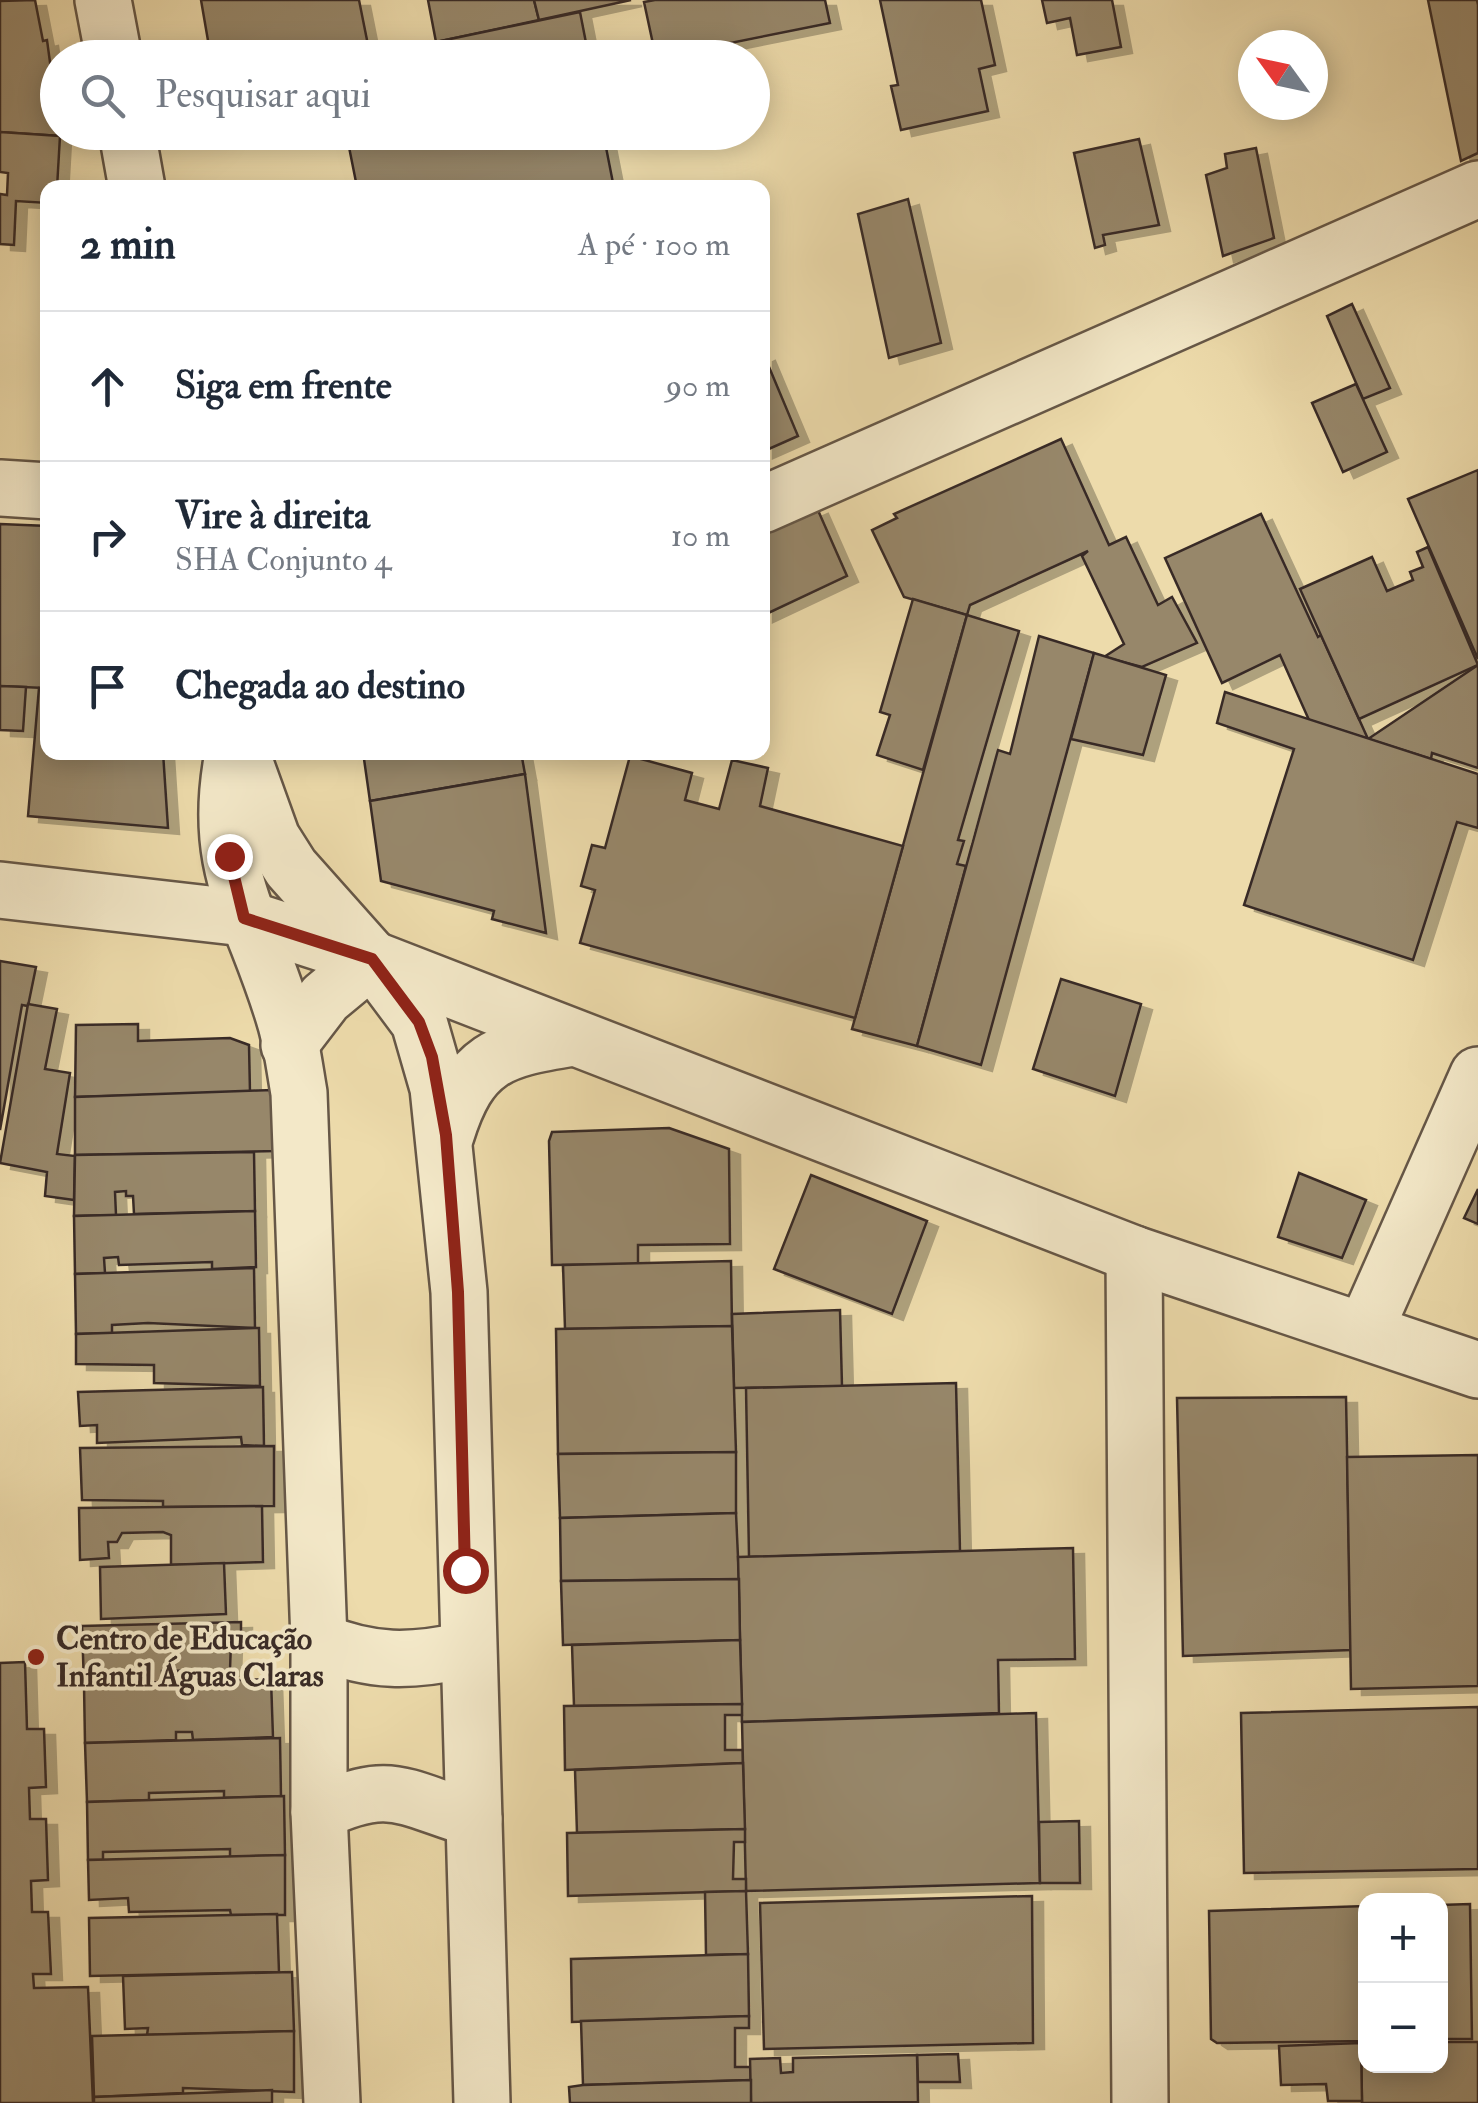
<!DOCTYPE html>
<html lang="pt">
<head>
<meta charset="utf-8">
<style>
	:root { --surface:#fff; --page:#f2f2f3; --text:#1f2937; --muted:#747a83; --line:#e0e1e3 }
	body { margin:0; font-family:"IM FELL Double Pica",serif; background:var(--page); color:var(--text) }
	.controls { position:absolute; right:30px; bottom:30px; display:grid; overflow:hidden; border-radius:20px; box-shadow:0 5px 25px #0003 }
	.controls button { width:90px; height:90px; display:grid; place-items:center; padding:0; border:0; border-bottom:2px solid var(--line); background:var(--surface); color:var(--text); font:50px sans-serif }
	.compass { position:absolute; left:1238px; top:30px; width:90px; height:90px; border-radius:50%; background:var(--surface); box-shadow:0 5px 25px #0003; rotate:303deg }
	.stop { position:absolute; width:30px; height:30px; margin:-22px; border:8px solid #8f2418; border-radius:50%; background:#fff }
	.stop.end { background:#8f2418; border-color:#fff; box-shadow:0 2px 10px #0008 }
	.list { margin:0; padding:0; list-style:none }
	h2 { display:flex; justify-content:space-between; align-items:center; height:130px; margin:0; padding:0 40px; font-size:42px }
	h2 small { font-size:32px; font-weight:400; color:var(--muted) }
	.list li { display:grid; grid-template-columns:65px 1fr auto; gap:30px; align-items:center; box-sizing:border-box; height:150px; padding:0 40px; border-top:2px solid var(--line) }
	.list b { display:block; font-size:38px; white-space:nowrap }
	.list p { margin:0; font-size:32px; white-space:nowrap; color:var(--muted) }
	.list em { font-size:32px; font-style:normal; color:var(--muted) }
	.icon { flex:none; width:55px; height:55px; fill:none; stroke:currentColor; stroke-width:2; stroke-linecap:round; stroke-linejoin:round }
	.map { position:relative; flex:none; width:1478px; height:2103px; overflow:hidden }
	.search { position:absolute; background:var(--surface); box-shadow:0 5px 25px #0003; left:40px; top:40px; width:730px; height:110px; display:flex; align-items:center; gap:25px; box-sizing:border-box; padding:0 35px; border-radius:55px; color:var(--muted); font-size:38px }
	.panel { position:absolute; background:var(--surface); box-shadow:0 5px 25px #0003; left:40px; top:180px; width:730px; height:580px; border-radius:20px }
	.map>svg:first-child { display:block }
</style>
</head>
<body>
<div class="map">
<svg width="1478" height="2103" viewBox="0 0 1478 2103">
	<defs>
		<filter id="shadow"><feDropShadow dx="11" dy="6" stdDeviation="0" flood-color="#0004"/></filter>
	</defs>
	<rect width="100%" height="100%" fill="#eddbab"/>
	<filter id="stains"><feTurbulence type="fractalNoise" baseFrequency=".002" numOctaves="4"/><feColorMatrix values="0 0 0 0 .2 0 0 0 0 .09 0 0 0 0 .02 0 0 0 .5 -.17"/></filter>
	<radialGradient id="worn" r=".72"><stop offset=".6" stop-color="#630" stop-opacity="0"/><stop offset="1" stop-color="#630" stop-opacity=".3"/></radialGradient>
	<!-- building -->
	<g fill="#97876b" stroke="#392b26" stroke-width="2.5" filter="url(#shadow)">
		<polygon points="35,0 43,41 47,40 60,136 0,132 0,1"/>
		<polygon points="201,0 359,0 370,55 211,58"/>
		<polygon points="428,0 534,0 539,20 436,42"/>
		<polygon points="534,0 631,0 539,20"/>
		<polygon points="655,0 825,0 830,23 656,58 644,2"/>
		<polygon points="880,0 981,0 995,65 979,69 988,111 901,130 891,86 898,85"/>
		<polygon points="1042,0 1112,0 1121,47 1077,55 1070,18 1047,23"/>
		<polygon points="1428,0 1477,0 1478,5 1478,153 1461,161"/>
		<polygon points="580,12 589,58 357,58 436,42"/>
		<polygon points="0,132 60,136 57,188 48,188 48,203 16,201 14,245 0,244 0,194 7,195 8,173 0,172"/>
		<polygon points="346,132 603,132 614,188 331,188 356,182"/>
		<polygon points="1139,139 1159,225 1103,235 1105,245 1095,248 1074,153"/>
		<polygon points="1256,148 1274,238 1223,256 1206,175 1227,168 1225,154"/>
		<polygon points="908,199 941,343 889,358 858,214"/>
		<polygon points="1352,304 1390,388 1363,399 1327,316"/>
		<polygon points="764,355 798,436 762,452 762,356"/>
		<polygon points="1356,384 1387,452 1343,472 1312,403"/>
		<polygon points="1061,439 1109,545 1126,537 1158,605 1172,597 1197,643 1142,667 1104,657 1124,644 1082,556 1088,551 970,605 967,615 904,597 872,530 897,518 894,514"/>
		<polygon points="1478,470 1478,659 1408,499"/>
		<polygon points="817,508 847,576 762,616 762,532"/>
		<polygon points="1261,514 1318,637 1321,635 1368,739 1309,720 1280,655 1222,683 1165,558"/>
		<polygon points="0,524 48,526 44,688 0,686"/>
		<polygon points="1428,547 1478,665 1359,719 1300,589 1372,557 1387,591 1413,580 1410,572 1423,567 1417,552"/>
		<polygon points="48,563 48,689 44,688"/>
		<polygon points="913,599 967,615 923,770 877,755 890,715 880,712"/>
		<polygon points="967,615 1019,631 958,840 964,841 957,864 966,866 917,1046 852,1029"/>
		<polygon points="1039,636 1094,653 981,1065 917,1046 998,750 1010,754"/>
		<polygon points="1094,653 1166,675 1143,755 1071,739"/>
		<polygon points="1478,665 1478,768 1432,753 1431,759 1368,739"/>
		<polygon points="0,686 26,687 23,731 0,730"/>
		<polygon points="39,688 48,689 48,752 163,752 168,828 28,816"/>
		<polygon points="1225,692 1478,774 1478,828 1457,822 1413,960 1244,905 1294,749 1217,723"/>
		<polygon points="363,752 521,752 525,774 370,801"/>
		<polygon points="630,756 692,773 685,800 719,809 732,760 768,768 760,806 903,846 855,1018 580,943 595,890 581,886 592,845 605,848"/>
		<polygon points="525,774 546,933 492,919 494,911 381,881 370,801"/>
		<polygon points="0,961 36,967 28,1006 22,1005 0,1130"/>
		<polygon points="1061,979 1141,1004 1115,1096 1033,1069"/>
		<polygon points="28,1004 57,1009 45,1069 70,1073 57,1154 75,1156 74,1200 45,1196 47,1172 0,1163"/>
		<polygon points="138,1024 138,1041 230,1038 249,1045 250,1092 75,1097 76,1025"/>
		<polygon points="273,1090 276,1151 75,1155 75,1097"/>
		<polygon points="669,1128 729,1149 730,1244 638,1245 638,1264 552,1265 549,1141 552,1132"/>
		<polygon points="254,1152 255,1211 134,1214 133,1196 126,1196 126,1191 115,1192 116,1215 74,1216 75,1155"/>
		<polygon points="1299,1173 1366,1200 1342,1258 1278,1237"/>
		<polygon points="811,1175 927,1221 892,1314 774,1269"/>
		<polygon points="1478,1189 1478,1224 1464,1218"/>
		<polygon points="255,1211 256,1267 212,1269 212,1262 119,1265 118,1257 104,1258 105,1273 75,1274 74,1216"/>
		<polygon points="731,1261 732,1326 565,1329 563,1265"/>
		<polygon points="254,1268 255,1328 148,1323 112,1325 112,1333 76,1334 75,1274"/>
		<polygon points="840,1310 842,1386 734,1388 732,1314"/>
		<polygon points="732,1326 736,1452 558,1454 556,1329"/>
		<polygon points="255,1328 259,1328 260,1386 154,1383 154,1365 76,1364 76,1334"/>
		<polygon points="956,1383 960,1551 749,1557 746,1388"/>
		<polygon points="263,1387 264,1446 242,1445 241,1437 97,1443 97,1425 80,1426 78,1392"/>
		<polygon points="1346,1397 1351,1650 1183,1656 1177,1398"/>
		<polygon points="274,1446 274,1506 163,1507 163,1501 82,1500 80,1448"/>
		<polygon points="736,1452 736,1513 560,1518 558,1454"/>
		<polygon points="1478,1455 1478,1686 1351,1689 1347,1457"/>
		<polygon points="262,1506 263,1562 171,1565 171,1535 163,1532 122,1533 117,1542 108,1542 109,1558 80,1560 79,1508"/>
		<polygon points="736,1513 739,1579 561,1581 560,1518"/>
		<polygon points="1073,1548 1075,1659 998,1660 999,1713 742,1722 738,1557"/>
		<polygon points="224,1563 226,1614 101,1619 100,1567"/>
		<polygon points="739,1579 740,1640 563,1645 561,1581"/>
		<polygon points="241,1622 241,1642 231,1642 230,1670 162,1671 162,1682 84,1685 82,1626"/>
		<polygon points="740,1640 742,1704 574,1706 572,1645"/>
		<polygon points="25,1662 27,1729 44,1729 46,1787 29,1788 30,1819 46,1819 48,1880 31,1881 32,1912 48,1912 51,1974 33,1974 34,1988 88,1987 93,2103 0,2103 0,1663"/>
		<polygon points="271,1679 273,1737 193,1740 192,1732 176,1732 176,1740 85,1743 84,1685"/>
		<polygon points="742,1704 742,1715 725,1715 725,1750 743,1750 743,1763 565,1770 564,1706"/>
		<polygon points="1478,1707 1478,1869 1244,1873 1241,1713"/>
		<polygon points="1036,1713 1040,1883 746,1891 742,1722"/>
		<polygon points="280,1738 281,1796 224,1798 224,1791 149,1793 149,1800 87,1802 85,1743"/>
		<polygon points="743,1763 745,1829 577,1833 575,1770"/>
		<polygon points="284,1796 285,1855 230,1857 230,1849 103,1852 103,1860 88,1860 87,1802"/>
		<polygon points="1079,1821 1080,1883 1040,1883 1039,1822"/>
		<polygon points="745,1829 745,1842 734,1842 733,1879 746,1879 746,1891 568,1896 567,1833"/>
		<polygon points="285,1855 285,1915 231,1915 230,1910 129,1912 128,1898 89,1900 88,1860"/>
		<polygon points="746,1891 748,1954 706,1955 705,1892"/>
		<polygon points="1032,1896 1033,2043 764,2049 760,1903"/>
		<polygon points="1470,1904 1472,2039 1440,2039 1440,1905"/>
		<polygon points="1366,1906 1366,2041 1217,2043 1211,2039 1209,1911"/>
		<polygon points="277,1914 279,1972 90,1976 89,1918"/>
		<polygon points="748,1954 749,2016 572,2022 571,1959"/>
		<polygon points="292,1972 294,2031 147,2035 148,2028 125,2029 123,1976"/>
		<polygon points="749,2016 749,2028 735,2028 735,2067 751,2067 751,2080 583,2085 581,2021"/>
		<polygon points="294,2031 294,2092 183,2088 183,2093 94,2097 92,2036"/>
		<polygon points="1440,2042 1478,2042 1478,2103 1362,2103 1361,2043 1366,2043 1366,2066 1440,2066"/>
		<polygon points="1361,2043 1362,2101 1328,2101 1326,2084 1281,2085 1279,2046"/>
		<polygon points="958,2054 960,2082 918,2082 917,2055"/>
		<polygon points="917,2055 918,2102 751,2103 750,2059 780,2058 781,2073 793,2072 793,2058"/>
		<polygon points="751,2080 751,2103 570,2103 569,2087 583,2085"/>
		<polygon points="272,2090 272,2103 94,2103 94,2097"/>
	</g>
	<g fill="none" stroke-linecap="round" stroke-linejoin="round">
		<defs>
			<g id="minor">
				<polyline points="0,488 48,491"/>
				<polyline points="762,505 1478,189"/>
				<polyline points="1134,1254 1140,2103"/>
				<polyline points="1366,1328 1478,1075"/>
			</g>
			<g id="tertiary">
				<polyline points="103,0 114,58"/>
				<polyline points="127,132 137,188"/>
				<polyline points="241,752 272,838 291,868 372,959 419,1022 438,1088 459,1292 482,2103"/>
				<path d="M233,754C210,873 256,918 286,1024C292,1046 295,1070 299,1093L319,1641V1812L332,2103"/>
				<polyline points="0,890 244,918 372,959 1134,1254 1478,1370"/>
				<polyline points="289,1045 325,998 372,959"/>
				<path d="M446,1135C470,1058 498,1050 573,1038"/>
				<path d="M319,1641C372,1663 411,1662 467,1650"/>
				<path d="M319,1812C391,1778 403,1798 474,1819"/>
			</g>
		</defs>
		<!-- minor casing -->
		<use href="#minor" stroke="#665747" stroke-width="60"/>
		<!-- tertiary casing -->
		<use href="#tertiary" stroke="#665747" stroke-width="60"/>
		<!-- minor -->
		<use href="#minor" stroke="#f3e8c8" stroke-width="55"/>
		<!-- tertiary -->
		<use href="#tertiary" stroke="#f3e8c8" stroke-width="55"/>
	</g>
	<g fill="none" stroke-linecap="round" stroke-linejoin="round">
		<!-- route -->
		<polyline stroke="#8f2418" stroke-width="12" points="229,856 244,918 372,959 419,1022 432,1057 446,1135 458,1292 465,1570"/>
	</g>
	<!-- markers -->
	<circle fill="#8f2418" stroke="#f3e8c8" stroke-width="4" cx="36" cy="1657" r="10"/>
	<g text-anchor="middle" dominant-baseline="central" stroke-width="8" stroke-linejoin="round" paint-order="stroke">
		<!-- poi labels -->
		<g font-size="32" font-weight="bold" fill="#392b26" stroke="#f3e8c8" text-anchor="start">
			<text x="56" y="1639">Centro de Educação<tspan x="56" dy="37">Infantil Águas Claras</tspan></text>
		</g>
	</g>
	<rect width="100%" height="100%" filter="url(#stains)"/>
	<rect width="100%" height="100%" fill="url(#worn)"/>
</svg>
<div class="controls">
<button>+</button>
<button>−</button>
</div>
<svg class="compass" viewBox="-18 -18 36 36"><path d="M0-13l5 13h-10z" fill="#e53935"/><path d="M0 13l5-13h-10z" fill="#747a83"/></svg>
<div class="stop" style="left:465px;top:1570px"></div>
<div class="stop end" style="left:229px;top:856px"></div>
<div class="search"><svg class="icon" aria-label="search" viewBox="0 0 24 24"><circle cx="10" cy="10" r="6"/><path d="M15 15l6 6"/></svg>Pesquisar aqui</div>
<section class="panel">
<h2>2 min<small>A pé · 100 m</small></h2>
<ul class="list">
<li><svg class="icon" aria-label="ahead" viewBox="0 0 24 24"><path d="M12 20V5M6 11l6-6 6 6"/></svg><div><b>Siga em frente</b></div><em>90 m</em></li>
<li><svg class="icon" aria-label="right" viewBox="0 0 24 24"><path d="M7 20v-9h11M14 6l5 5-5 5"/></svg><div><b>Vire à direita</b><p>SHA Conjunto 4</p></div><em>10 m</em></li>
<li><svg class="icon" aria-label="arrive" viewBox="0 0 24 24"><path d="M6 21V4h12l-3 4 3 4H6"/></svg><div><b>Chegada ao destino</b></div></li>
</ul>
</section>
</div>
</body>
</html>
